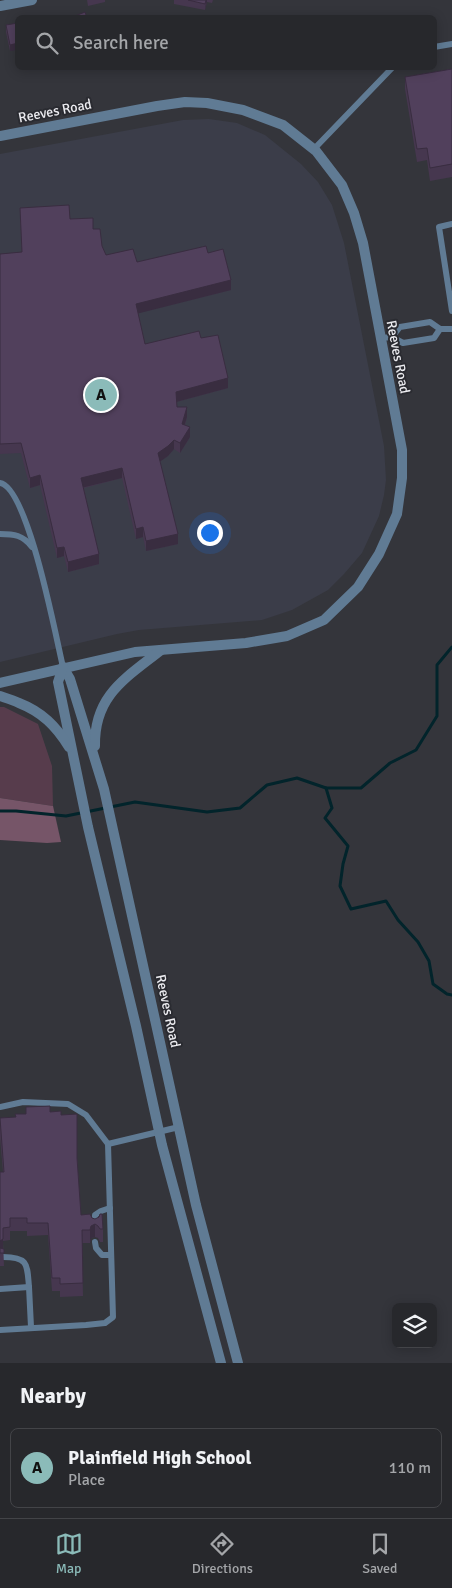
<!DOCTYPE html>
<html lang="en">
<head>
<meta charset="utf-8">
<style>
	:root { --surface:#27282c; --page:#333438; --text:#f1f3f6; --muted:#a4a6a9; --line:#434448; --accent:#8bbbb9 }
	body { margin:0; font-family:Signika,sans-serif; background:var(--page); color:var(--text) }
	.controls { position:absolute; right:15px; bottom:15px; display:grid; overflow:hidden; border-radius:8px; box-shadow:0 2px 12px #0003 }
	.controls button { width:45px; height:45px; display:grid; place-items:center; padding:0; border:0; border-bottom:1px solid var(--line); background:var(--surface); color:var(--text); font:25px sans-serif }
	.you { position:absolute; left:209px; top:532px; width:18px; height:18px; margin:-12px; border:4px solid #fff; border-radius:50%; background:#1a73e8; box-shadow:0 0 0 8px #1a73e833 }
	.badge { display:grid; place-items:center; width:32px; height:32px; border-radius:50%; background:var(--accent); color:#111; font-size:16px; font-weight:700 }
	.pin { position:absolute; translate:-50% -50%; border:2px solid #fff; box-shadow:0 1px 5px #0006 }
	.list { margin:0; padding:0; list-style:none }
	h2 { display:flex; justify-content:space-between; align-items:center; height:65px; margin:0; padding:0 20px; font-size:21px }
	h2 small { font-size:16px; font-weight:400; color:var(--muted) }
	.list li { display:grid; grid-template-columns:32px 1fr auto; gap:15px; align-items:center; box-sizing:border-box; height:80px; margin:0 10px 10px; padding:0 10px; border:1px solid var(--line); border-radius:8px }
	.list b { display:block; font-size:19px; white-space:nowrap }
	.list p { margin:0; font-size:16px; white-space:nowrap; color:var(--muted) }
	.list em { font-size:16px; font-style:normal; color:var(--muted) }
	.icon { flex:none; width:28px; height:28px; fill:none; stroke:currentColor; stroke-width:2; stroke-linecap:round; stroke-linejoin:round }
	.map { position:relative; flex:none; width:452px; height:1363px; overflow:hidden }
	.search { position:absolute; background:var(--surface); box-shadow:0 2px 12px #0003; left:15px; right:15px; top:15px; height:55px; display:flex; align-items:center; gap:12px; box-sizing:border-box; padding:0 18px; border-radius:8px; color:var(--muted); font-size:19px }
	.sheet { height:155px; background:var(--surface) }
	nav { display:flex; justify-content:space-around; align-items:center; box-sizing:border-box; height:70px; border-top:1px solid var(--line); background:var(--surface); font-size:14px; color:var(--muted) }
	nav a { display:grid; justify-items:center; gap:2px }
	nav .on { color:var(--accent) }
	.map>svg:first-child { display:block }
</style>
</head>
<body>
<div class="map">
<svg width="452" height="1363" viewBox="0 0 452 1363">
	<rect width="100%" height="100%" fill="#34353b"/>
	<!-- built -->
	<polygon fill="#3b3d49" points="209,119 237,123 265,135 301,164 318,182 332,205 344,243 384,446 386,480 384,495 379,516 362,553 344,574 328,590 292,610 262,620 139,630 117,634 0,662 0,154 183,120"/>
	<!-- green -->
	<polygon fill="#573c4c" points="0,707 4,707 38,724 52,766 53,806 0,798"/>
	<!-- forest -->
	<polygon fill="#765568" points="0,798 53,806 61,842 47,843 0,840"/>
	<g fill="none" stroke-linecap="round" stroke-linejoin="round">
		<!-- stream -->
		<g stroke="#02242b" stroke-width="3">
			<polyline points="326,788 332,808 325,818 348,846 343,864 340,886 351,909 386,901 398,920 418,942 429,961 433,984 447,994 452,995"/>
			<polyline points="0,811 16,811 66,816 135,802 207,812 240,808 267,785 297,778 326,788 361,788 390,763 416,750 437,716 437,665 452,647"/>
		</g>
		<!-- lane -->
		<g stroke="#607b94" stroke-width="6">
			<polyline points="434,47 452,44"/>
			<polyline points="314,149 392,68"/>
			<polyline points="452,224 439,227 452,311"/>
			<polyline points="392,337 400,327 430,322 440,329 452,329"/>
			<polyline points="381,338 392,337 403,343 434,338 440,329"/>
			<path d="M0,483C28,487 56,638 63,667"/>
			<path d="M0,534C14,534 23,535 32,547"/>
			<polyline points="0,1107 23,1102 68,1104 86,1115 108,1144 113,1317 105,1323 86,1325 0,1330"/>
			<polyline points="108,1144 179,1127"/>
			<polyline points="95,1227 95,1215 101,1211 110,1208"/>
			<polyline points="95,1242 96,1248 102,1255 111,1255"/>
			<path d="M3,1257C29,1257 27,1265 29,1287"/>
			<polyline points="0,1289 29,1287 31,1327"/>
		</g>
		<!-- street -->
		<g stroke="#607b94" stroke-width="10">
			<polyline points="0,6 32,0"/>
			<polyline points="0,136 157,106 185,102 207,103 243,110 283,125 316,151 342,185 354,213 363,243 402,450 402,478 397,514 379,554 358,587 324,620 287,636 246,643 135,652 0,683"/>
			<polyline points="63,667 70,679 104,789 196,1205 238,1363"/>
			<polyline points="63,667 58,682 88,827 136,1026 162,1145 221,1363"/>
			<path d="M0,696C6,698 13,700 19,703C42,712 56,726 69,747"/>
			<path d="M95,746C94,695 126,678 161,650"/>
		</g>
	</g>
	<!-- wall -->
	<g fill="#46374f">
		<polygon points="87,0 105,0 105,2 88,6"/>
		<polygon points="174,0 213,0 212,3 207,2 205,10 174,4"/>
		<polygon points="18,23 10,51 6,32 6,25"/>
		<polygon points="452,69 452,177 430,181 427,160 417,162 405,89 405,77"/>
		<polygon points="20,208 70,219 93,229 102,246 106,255 137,262 208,253 231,290 138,313 145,344 201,338 228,388 176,402 177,407 187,417 185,425 190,437 180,453 174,449 168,456 160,461 178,544 146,551 143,537 136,539 122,478 84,488 99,564 68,572 64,556 57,558 40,485 30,488 21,453 0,454 0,254 22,252"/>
		<polygon points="26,1107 61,1115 77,1158 81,1215 92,1218 103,1229 103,1242 100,1242 98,1238 95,1237 91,1238 90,1243 82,1243 83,1296 60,1297 60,1291 52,1291 48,1235 27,1236 27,1231 10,1231 10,1240 3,1241 4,1266 0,1266 0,1172 3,1172 0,1137 0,1118 15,1117 26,1114"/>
	</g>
	<!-- shaded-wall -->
	<g fill="#392d40">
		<polygon points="206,0 207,0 207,2 205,10"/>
		<polygon points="18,43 18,50 10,51 10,45"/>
		<polygon points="231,280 231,290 136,314 136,304"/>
		<polygon points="228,378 228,388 176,402 176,392"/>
		<polygon points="187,407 187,417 182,433 182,424"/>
		<polygon points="190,427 190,437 180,453 180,443"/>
		<polygon points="174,440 174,449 168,456 158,463 158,453"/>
		<polygon points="122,468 122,478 81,488 81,478"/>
		<polygon points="40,475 40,485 30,488 30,478"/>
		<polygon points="143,527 143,537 136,539 136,529"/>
		<polygon points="178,534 178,544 146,551 146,541"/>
		<polygon points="64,547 64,556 57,558 57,548"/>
		<polygon points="99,554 99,564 68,572 68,562"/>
		<polygon points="95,1224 95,1237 91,1238 90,1243 90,1230 91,1226"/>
		<polygon points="3,1239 3,1252 0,1253 0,1241"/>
	</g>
	<!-- building -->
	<g fill="#51405c" stroke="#392d40">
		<polygon points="188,0 206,0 205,4"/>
		<polygon points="85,12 87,18 70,18"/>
		<polygon points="18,23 18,43 10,45 6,25"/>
		<polygon points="452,69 452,164 430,168 427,148 417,149 405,77"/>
		<polygon points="69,205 70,219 93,218 93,229 100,229 102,246 106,255 133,249 137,262 206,246 208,253 223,249 231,280 136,304 145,344 199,331 201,338 218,335 228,378 176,392 177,407 187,407 182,424 190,427 180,443 174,440 168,446 158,453 178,534 146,541 143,527 136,529 122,468 81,478 99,554 68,562 64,547 57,548 40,475 30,478 21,443 0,444 0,254 22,252 20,208"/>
		<polygon points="50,1106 50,1112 61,1111 61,1115 77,1114 77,1158 81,1215 90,1214 92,1218 95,1219 99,1217 100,1214 102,1214 103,1229 100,1229 98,1226 95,1224 91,1226 90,1230 82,1230 83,1283 60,1284 60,1278 52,1278 48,1223 27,1223 27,1218 10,1218 10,1227 3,1228 3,1239 0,1241 0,1172 4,1172 0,1118 16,1117 15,1114 26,1114 26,1107"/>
		<polygon points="0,1248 4,1249 4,1253 0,1253"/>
	</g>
	<g text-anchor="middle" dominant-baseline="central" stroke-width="4" stroke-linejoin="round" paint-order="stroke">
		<!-- street labels -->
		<g font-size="14" fill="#ececf0" stroke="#2a2b31">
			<text transform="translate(55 111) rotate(-11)">Reeves Road</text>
			<text transform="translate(398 357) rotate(79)">Reeves Road</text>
			<text transform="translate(168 1011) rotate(78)">Reeves Road</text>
		</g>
	</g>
</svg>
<div class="controls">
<button><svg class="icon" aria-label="layers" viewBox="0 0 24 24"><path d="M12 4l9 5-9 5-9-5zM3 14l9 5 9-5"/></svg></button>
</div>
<div class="you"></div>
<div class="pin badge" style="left:101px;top:395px">A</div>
<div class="search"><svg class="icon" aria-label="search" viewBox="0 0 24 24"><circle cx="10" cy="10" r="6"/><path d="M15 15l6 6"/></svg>Search here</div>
</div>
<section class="sheet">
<h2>Nearby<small></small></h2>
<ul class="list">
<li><span class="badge">A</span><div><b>Plainfield High School</b><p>Place</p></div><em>110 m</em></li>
</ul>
</section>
<nav>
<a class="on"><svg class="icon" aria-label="map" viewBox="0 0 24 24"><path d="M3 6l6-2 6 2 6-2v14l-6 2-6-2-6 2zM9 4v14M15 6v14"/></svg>Map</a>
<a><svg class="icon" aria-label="directions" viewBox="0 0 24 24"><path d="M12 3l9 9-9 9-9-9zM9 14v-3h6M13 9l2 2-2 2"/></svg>Directions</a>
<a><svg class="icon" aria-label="saved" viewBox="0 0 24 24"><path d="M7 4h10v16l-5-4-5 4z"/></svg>Saved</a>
</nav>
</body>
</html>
